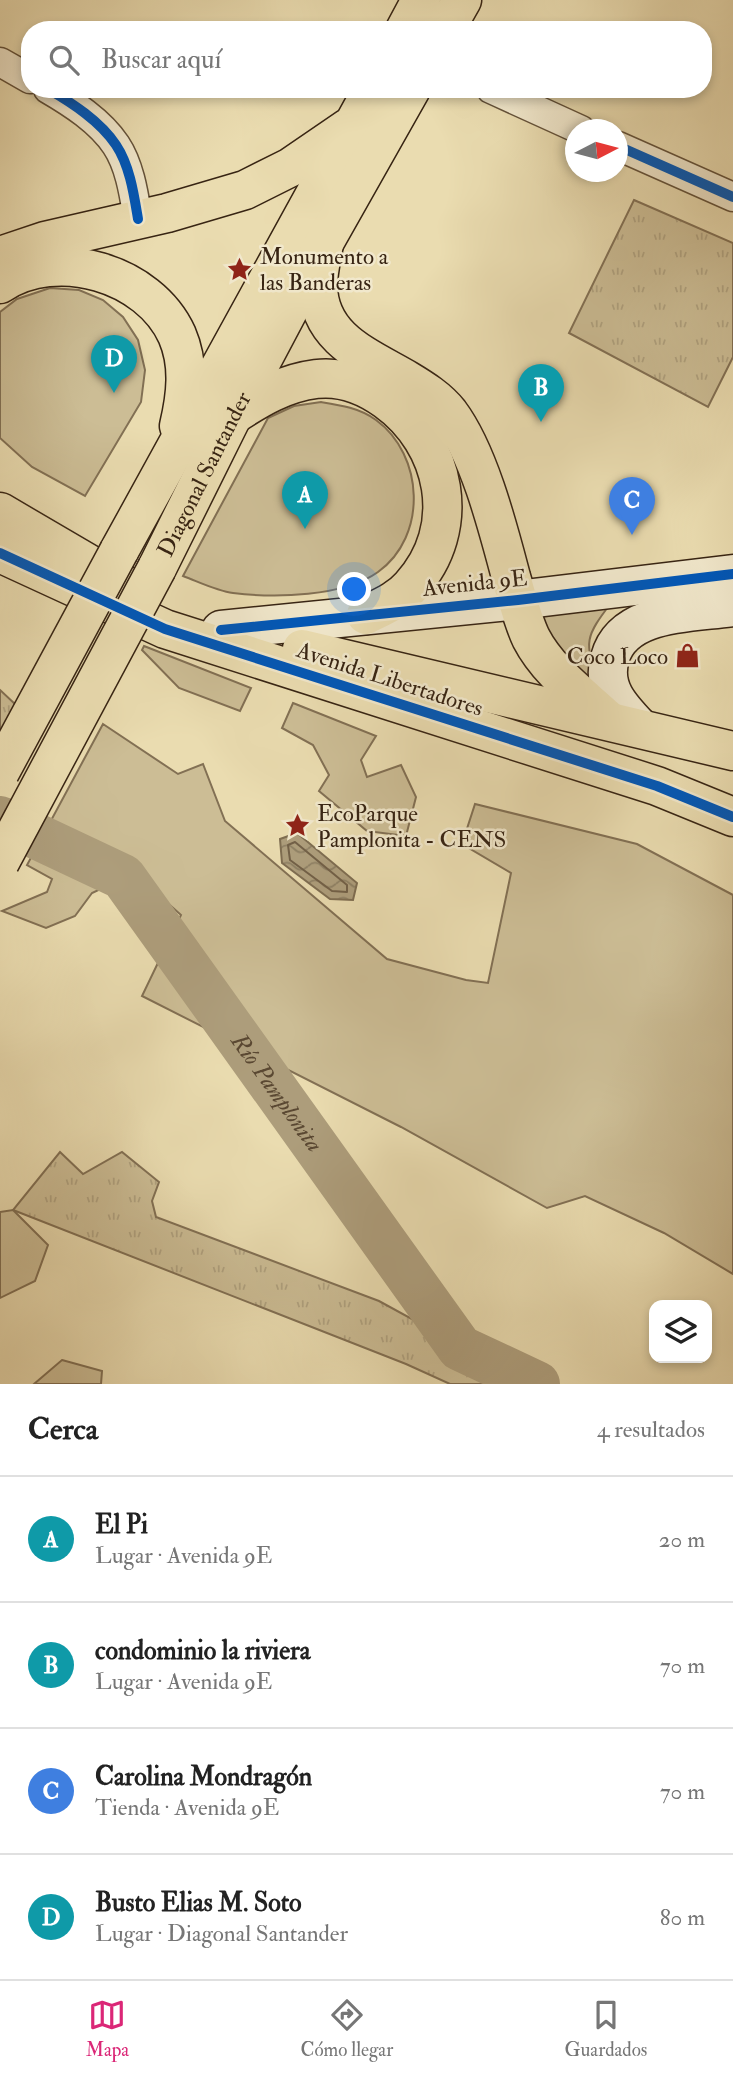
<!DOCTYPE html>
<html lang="es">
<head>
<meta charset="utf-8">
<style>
	:root { --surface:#fff; --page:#f6f6f6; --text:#222; --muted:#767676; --line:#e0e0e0; --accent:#db2777 }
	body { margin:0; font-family:"IM FELL Double Pica",serif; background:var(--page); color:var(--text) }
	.controls { position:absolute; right:21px; bottom:21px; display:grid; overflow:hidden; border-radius:14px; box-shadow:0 4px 10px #0003 }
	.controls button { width:63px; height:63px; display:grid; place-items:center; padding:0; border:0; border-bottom:2px solid var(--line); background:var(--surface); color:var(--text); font:35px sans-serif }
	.compass { position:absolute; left:565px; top:119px; width:63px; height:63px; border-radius:50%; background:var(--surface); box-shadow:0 4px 10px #0003; rotate:84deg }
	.you { position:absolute; left:355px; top:590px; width:24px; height:24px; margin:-18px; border:5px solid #fff; border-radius:50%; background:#1a73e8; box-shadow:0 0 0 10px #1a73e833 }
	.badge { display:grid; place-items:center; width:46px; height:46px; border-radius:50%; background:var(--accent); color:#fff; font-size:23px; font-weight:700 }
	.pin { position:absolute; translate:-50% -58px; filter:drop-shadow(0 2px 4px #0008) }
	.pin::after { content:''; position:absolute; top:37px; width:24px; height:21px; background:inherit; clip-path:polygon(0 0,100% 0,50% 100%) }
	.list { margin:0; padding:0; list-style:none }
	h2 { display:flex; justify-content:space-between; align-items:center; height:91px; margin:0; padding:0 28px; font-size:30px }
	h2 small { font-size:23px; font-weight:400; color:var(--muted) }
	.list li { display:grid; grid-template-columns:46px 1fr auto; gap:21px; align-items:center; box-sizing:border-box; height:126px; padding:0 28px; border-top:2px solid var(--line) }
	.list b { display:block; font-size:26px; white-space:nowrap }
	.list p { margin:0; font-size:23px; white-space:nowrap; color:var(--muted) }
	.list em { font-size:23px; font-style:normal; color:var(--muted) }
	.icon { flex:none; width:38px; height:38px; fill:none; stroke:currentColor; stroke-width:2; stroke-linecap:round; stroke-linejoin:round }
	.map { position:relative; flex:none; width:733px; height:1384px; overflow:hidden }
	.search { position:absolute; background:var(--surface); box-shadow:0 4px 10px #0003; left:21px; right:21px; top:21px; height:77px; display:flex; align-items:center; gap:18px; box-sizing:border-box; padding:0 24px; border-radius:28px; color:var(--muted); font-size:26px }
	.sheet { height:595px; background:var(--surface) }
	nav { display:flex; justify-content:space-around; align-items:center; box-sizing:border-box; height:98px; border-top:2px solid var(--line); background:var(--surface); font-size:19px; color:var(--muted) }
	nav a { display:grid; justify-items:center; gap:4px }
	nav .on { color:var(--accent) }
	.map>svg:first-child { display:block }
</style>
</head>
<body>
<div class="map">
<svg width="733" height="1384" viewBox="0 0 733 1384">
	<defs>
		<pattern id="grass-tufts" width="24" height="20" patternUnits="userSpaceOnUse" patternTransform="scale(1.75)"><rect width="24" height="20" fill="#ccbd95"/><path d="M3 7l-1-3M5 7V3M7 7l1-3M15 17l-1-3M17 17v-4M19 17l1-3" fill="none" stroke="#b0a280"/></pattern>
		<pattern id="water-waves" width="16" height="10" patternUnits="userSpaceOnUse" patternTransform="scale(1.75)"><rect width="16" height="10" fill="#ad9d7b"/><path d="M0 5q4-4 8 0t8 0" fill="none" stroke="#8e8064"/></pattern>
	</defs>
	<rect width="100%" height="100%" fill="#eadcb0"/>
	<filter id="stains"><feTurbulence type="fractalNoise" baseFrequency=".00286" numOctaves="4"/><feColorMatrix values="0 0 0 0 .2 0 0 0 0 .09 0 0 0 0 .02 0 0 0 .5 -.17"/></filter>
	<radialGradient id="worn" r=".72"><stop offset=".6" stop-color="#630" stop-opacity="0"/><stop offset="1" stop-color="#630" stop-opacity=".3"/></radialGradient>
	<!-- grass -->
	<g fill="url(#grass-tufts)" stroke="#827054" stroke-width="2">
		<polygon points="634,200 733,243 733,357 708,407 569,333"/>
		<polygon points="0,690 16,705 0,739"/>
		<polygon points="60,1152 83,1174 122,1152 159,1182 152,1201 156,1217 379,1301 531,1384 450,1384 406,1364 13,1210"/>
	</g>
	<!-- green -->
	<g fill="#ccbd95" stroke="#827054" stroke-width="2">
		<polygon points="50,288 79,290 103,300 123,317 138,340 145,370 141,402 85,496 32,467 0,438 0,312 17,299"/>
		<path d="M321,402C340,405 360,408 376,420C424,455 428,536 378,572C343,597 275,598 233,593C217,591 199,582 183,576L268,418L294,406Z"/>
		<path d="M611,603C586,636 583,642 599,681L567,668L531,606Z"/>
		<polygon points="144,646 251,688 240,711 179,688 142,650"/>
		<polygon points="293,703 376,736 361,760 367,777 401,765 416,797 406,836 367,831 319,791 329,775 313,745 282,728"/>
		<polygon points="103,724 178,774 203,764 225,821 387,959 466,980 488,983 511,873 462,844 475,804 637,844 733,895 733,1274 664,1233 585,1196 547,1208 401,1127 142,996 181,915 134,873 92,893 75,916 46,928 2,911 47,892 52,879 27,865"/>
		<polygon points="13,1210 48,1245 35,1281 0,1298 0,1212"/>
		<polygon points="62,1360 102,1371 101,1384 34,1384"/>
	</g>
	<!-- water -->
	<polygon fill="url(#water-waves)" stroke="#7e6d51" stroke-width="2" points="297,833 357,883 353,900 330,899 282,863 280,839"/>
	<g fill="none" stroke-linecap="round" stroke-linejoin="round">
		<!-- shore -->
		<polygon stroke="#726047" stroke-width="2" points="295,842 347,885 347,892 332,891 290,860 288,845"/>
		<!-- river -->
		<path stroke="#ad9d7b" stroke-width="46" id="s1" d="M0,819L123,877L460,1348L537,1384"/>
		<defs>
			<g id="street">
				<polyline points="0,62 30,79"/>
				<path d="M48,89C72,103 100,121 116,145C130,166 134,195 138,219"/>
				<polyline points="491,89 581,130"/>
				<polyline points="618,146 733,197"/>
			</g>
			<g id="secondary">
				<polyline points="221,630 518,600 733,574"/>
				<path d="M640,728C621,708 601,688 610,658C623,610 692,613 733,607"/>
			</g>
			<g id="primary">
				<polyline points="405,30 421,0"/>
				<polyline points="445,30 462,0"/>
				<path d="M324,243C322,257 318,271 318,285C318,339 368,357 407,380C422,389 438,399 449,413C479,453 498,528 511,577C517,597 522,619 531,638C548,671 580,694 607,719"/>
				<polyline points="0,256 45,241 167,213 245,190 291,167 348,128"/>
				<path d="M0,284C57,246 149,273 177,335C190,365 186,396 179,426"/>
				<path d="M233,415C259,398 284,383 316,379C341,376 365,385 386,400C446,443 464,528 411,586C399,600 382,607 366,615"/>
				<polyline points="0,512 128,587"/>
				<polyline points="119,551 373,89"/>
				<polyline points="0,553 165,629 657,786 733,817"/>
				<path id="s2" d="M157,568L233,415L324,243L411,89"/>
				<polyline points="302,649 733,751"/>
			</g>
		</defs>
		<!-- street casing -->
		<use href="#street" stroke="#64523a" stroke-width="31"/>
		<!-- secondary casing -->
		<use href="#secondary" stroke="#372413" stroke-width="41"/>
		<!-- primary casing -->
		<use href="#primary" stroke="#372413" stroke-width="41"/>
		<!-- street -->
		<use href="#street" stroke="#f1e8cc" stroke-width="28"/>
		<!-- secondary -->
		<use href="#secondary" stroke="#f1e8cc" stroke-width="38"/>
		<!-- primary -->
		<use href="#primary" stroke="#eadcb0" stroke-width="38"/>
		<defs>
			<g id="primary-bridge">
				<polyline points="0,772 119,551"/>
				<polyline points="0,862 157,568"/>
			</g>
		</defs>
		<!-- primary-bridge casing -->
		<use href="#primary-bridge" stroke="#372413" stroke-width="41" stroke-linecap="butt"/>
		<!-- primary-bridge -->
		<use href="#primary-bridge" stroke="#eadcb0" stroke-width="38"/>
		<defs>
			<g id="cycleway">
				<path d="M48,89C72,103 100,121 116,145C130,166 134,195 138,219"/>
				<polyline points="618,146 733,197"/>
				<polyline points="0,553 165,629 657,786 733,817"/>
				<polyline points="221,630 518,600 733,574"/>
			</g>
		</defs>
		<!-- cycleway casing -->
		<use href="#cycleway" stroke="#f1e8cc" stroke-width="15"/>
		<!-- cycleway -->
		<use href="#cycleway" stroke="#0057b8" stroke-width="10"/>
	</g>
	<!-- icons -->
	<defs>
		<symbol id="sight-bare" viewBox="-9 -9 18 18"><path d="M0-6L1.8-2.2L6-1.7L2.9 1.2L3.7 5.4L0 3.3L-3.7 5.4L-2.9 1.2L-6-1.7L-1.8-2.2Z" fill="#8f2418" stroke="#f1e8cc" stroke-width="2.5" paint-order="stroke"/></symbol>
		<symbol id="shop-bare" viewBox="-9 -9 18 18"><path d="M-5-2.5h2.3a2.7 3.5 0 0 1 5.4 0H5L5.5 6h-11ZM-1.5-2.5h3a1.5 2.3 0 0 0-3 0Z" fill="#8f2418" stroke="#f1e8cc" stroke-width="2.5" paint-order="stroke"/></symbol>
	</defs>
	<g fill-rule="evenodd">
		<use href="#sight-bare" x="222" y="252" width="35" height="35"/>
		<use href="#shop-bare" x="670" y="638" width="35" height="35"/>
		<use href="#sight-bare" x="280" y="808" width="35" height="35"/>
	</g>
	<g text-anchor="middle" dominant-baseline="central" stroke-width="5" stroke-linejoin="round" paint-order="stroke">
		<!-- poi labels -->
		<g font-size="23" fill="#372413" stroke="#f1e8cc" text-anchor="start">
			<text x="260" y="256">Monumento a<tspan x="260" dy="26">las Banderas</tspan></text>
			<text x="668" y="656" text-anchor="end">Coco Loco</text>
			<text x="317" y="813">EcoParque<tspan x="317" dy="26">Pamplonita - CENS</tspan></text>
		</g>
		<!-- street labels -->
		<g font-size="23" fill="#372413" stroke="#f1e8cc">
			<text stroke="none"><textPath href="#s2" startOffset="105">Diagonal Santander</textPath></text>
			<text transform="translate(475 583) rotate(-6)">Avenida 9E</text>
			<text transform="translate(390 679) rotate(18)">Avenida Libertadores</text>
		</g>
		<!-- water labels -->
		<g font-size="24" font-style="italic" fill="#5a4832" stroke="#f1e8cc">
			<text stroke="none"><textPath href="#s1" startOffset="401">Río Pamplonita</textPath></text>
		</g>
	</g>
	<rect width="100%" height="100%" filter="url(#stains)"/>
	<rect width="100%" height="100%" fill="url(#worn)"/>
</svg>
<div class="controls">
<button><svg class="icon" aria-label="layers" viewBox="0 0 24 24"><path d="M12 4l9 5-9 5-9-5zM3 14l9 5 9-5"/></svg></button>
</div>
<svg class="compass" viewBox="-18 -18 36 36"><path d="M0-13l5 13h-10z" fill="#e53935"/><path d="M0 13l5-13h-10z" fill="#767676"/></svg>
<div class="you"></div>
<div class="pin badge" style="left:305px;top:529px;background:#0f9aa8">A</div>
<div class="pin badge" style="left:541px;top:422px;background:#0f9aa8">B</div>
<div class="pin badge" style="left:632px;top:535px;background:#3f7fe0">C</div>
<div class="pin badge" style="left:114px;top:393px;background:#0f9aa8">D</div>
<div class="search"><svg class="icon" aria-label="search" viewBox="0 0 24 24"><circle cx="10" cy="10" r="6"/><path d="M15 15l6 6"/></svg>Buscar aquí</div>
</div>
<section class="sheet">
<h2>Cerca<small>4 resultados</small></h2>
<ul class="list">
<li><span class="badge" style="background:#0f9aa8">A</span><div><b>El Pi</b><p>Lugar · Avenida 9E</p></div><em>20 m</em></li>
<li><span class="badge" style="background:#0f9aa8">B</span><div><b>condominio la riviera</b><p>Lugar · Avenida 9E</p></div><em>70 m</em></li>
<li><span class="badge" style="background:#3f7fe0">C</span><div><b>Carolina Mondragón</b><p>Tienda · Avenida 9E</p></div><em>70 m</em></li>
<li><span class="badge" style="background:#0f9aa8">D</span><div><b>Busto Elias M. Soto</b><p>Lugar · Diagonal Santander</p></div><em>80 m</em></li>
</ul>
</section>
<nav>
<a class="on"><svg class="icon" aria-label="map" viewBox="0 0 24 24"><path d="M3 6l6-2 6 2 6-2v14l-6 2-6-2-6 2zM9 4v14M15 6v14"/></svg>Mapa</a>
<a><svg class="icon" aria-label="directions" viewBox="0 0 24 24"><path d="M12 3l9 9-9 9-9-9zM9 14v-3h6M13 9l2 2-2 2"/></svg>Cómo llegar</a>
<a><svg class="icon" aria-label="saved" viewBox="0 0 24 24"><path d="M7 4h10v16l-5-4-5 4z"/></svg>Guardados</a>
</nav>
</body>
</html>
